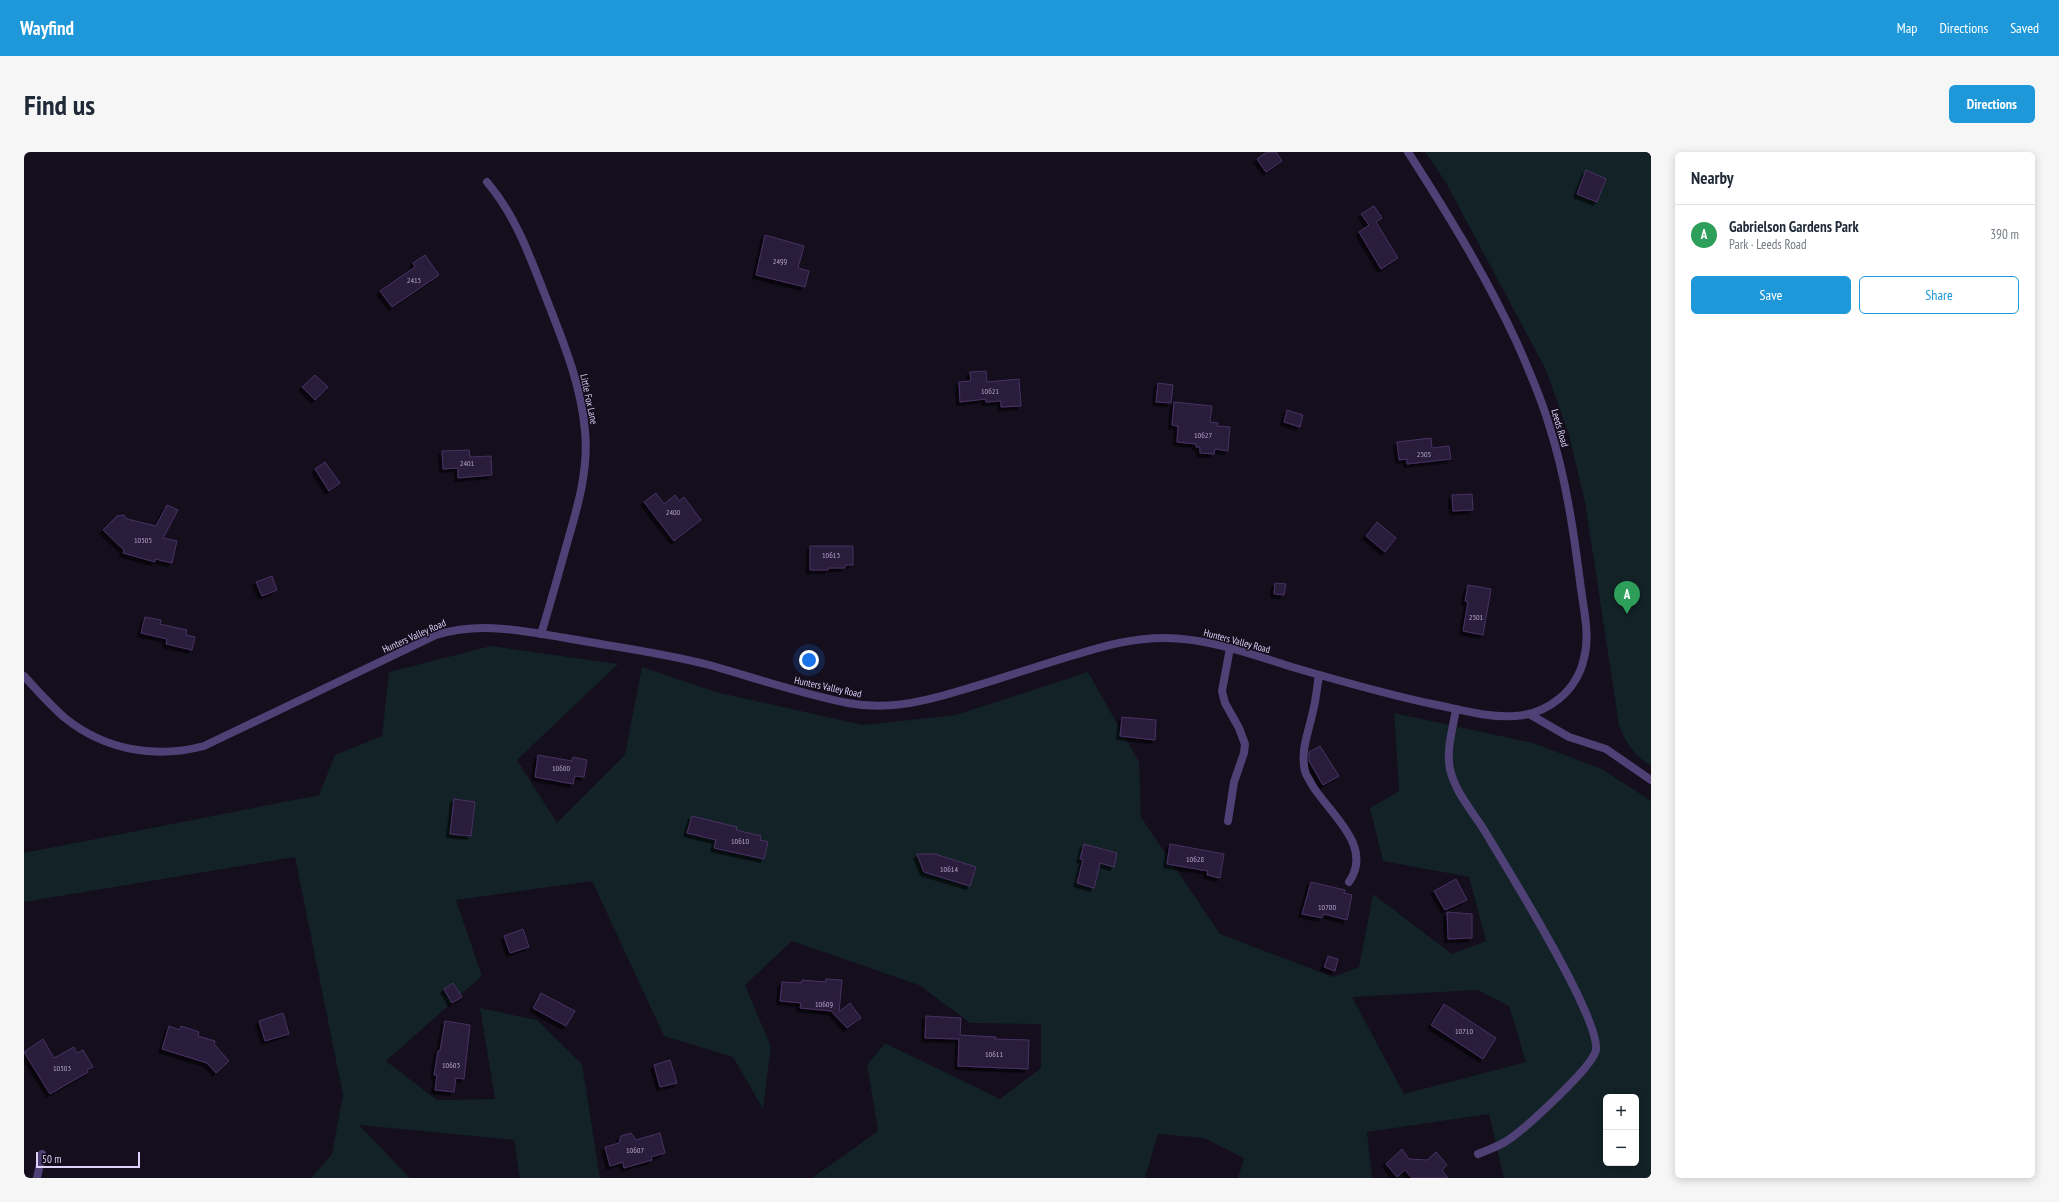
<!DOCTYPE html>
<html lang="en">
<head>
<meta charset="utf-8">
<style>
	:root { --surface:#fff; --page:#f6f6f7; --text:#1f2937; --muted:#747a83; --line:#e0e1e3; --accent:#1e98d8 }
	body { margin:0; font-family:"PT Sans Narrow",sans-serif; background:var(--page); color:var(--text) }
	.controls { position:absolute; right:12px; bottom:12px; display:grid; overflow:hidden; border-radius:6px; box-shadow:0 2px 10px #0003 }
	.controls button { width:36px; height:36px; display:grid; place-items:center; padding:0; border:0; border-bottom:1px solid var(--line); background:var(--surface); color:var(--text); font:20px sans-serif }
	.scale { position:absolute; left:12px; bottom:10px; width:104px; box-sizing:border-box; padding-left:4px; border:2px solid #dfd1f9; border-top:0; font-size:11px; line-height:14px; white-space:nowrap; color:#dfd1f9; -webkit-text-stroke:3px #140e1d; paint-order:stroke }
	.you { position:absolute; left:785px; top:508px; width:14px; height:14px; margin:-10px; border:3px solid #fff; border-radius:50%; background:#1a73e8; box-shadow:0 0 0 6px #1a73e833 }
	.badge { display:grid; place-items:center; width:26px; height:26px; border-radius:50%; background:var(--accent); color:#fff; font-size:13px; font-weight:700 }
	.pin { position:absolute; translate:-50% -33px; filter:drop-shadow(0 1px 2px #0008) }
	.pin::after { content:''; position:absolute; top:21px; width:14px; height:12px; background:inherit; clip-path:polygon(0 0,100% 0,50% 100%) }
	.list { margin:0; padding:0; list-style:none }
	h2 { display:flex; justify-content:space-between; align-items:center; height:52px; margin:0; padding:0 16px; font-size:17px }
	h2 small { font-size:13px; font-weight:400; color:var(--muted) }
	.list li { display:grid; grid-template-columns:26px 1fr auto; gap:12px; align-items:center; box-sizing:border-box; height:60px; padding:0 16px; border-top:1px solid var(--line) }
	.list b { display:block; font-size:15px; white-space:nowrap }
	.list p { margin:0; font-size:13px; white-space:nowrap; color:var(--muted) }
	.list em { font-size:13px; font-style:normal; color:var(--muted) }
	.actions { display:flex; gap:8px; padding:12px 16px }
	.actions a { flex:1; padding:9px 0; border:1px solid var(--accent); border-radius:6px; text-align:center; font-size:14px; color:var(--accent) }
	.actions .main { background:var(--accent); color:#fff }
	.map { position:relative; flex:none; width:1627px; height:1026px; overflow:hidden; border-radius:6px }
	header { display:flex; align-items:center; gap:24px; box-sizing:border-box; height:56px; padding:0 20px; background:var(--accent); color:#fff }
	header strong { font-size:19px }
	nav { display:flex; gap:22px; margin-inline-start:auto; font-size:14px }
	.intro { display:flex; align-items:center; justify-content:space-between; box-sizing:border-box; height:96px; padding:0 24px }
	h1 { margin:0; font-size:28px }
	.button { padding:10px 18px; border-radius:6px; background:var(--accent); color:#fff; font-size:14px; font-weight:700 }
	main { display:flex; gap:24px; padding:0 24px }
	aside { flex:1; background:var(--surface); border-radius:6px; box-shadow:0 2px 10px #0003 }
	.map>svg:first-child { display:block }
</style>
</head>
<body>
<header>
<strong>Wayfind</strong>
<nav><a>Map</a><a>Directions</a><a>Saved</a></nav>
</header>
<div class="intro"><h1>Find us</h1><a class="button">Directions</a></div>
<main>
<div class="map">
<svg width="1627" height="1026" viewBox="0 0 1627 1026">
	<defs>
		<filter id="shadow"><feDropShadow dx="-3.5" dy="3.5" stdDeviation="0" flood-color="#0009"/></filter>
	</defs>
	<rect width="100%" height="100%" fill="#140e1d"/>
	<!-- green -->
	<g fill="#122226" fill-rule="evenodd">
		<path d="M1401,0H1627V614C1609,602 1603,593 1595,573L1561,350L1545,283L1522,218L1421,29Z"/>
		<path d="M467,494L594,512L493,608L533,671L601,603L618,515L692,540L839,573L932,563L1064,520L1115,610L1117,665L1196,782L1309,825L1335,815L1349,742L1428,802L1462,789L1445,725L1359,709L1346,656L1375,639L1370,561L1509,591L1578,617L1627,649V1026H1480L1465,962L1343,980L1348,1026H1214L1220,1006L1180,986L1134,982L1121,1026H788L854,979L843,913L861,891L976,947L1017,916V872L946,871L895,833L768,789L721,833L747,895L739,957L709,905L640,884L568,729L432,748L458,824L362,909L413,948L471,947L456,856L513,868L558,912L576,1026H496L490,988L335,973L386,1026H287L308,1002L319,943L271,705L0,750V701L295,643L311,603L358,584L365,520ZM1453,838L1485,854L1502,910L1380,942L1328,845ZM1582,945H1612V1011H1582Z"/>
	</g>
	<!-- building -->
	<g fill="#2a1d3b" stroke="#483264" filter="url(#shadow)">
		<polygon points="1243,0 1252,0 1258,9 1242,20 1233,7"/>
		<polygon points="1562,18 1582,27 1573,50 1553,42"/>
		<polygon points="1350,54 1358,66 1352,70 1374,106 1357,117 1335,80 1345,73 1337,62"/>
		<polygon points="741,83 780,94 774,116 785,119 781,135 732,123"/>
		<polygon points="401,103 415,123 368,155 356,139 391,115 389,111"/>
		<polygon points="962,219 963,230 995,227 997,254 977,255 977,249 962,250 962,247 936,250 935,230 947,229 946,220"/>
		<polygon points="291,223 304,235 291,248 278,235"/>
		<polygon points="1134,231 1149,233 1147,251 1132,250"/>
		<polygon points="1150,250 1188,254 1186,270 1194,271 1193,274 1206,275 1204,299 1191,297 1190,302 1176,301 1176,295 1172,295 1172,292 1153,290 1154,274 1148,273"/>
		<polygon points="1263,258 1279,263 1276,275 1260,270"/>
		<polygon points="1407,286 1408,296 1425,294 1427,307 1383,312 1383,307 1375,308 1373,290"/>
		<polygon points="445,298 446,305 467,304 468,323 434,326 434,316 419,317 418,299"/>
		<polygon points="301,310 316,331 305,339 291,317"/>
		<polygon points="632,341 640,352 651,343 655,349 660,345 677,368 650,389 620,350"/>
		<polygon points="1448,342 1449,358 1429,359 1428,343"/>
		<polygon points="143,353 154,358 139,386 153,389 148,411 131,407 131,410 99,401 100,398 79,378 93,364 100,363 103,367 132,374"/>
		<polygon points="1353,370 1372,386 1361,400 1342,384"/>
		<polygon points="786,394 829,394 829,413 821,413 821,416 804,416 804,418 786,418"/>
		<polygon points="248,424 253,438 238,444 232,430"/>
		<polygon points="1251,431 1262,432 1260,443 1250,442"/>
		<polygon points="1444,433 1467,437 1459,483 1439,479 1444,450 1441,449"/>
		<polygon points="121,465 137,468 136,472 163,478 162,483 171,485 168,498 142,492 143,487 117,481"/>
		<polygon points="1098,565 1132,568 1131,588 1096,584"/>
		<polygon points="1296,594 1315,624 1299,633 1285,609 1285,600"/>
		<polygon points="514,603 548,609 549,605 563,608 560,625 551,624 549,632 511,625"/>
		<polygon points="430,647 451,650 447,684 426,682"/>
		<polygon points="668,664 713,675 712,678 737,684 736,688 744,690 740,707 690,696 692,688 663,681"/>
		<polygon points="1060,692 1093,701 1090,715 1076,711 1070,736 1053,731 1059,708 1056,707"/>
		<polygon points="1146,692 1200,702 1196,726 1183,723 1184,719 1143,712"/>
		<polygon points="893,702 911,702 952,715 946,734 900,720"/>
		<polygon points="1432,727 1443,748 1421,758 1410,739"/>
		<polygon points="1287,730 1321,738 1320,741 1328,743 1323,768 1300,762 1298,766 1278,762"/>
		<polygon points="1423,760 1448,762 1448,786 1424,787"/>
		<polygon points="499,777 505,795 486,801 480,784"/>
		<polygon points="1304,804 1314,807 1311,819 1300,815"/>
		<polygon points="802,827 818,828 815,860 826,851 837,866 823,876 807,859 776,856 777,851 756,849 758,830 777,831 778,828 802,830"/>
		<polygon points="429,831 438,845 428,851 420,837"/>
		<polygon points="517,841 551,859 542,874 509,856"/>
		<polygon points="1420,852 1472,886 1459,907 1407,873"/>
		<polygon points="259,861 265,882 241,889 235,869"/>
		<polygon points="902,864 937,866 936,883 972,885 971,887 1005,888 1004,917 934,914 935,887 901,886"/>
		<polygon points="421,869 446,873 440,927 432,926 430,940 411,938 413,923 410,923 414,899 416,899"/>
		<polygon points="145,874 156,878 157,874 175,880 174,884 191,889 190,892 205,909 192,921 183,911 138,897"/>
		<polygon points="19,887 30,906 50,895 53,901 59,898 69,915 63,918 64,920 26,942 0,900"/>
		<polygon points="646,908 653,931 636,935 630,913"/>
		<polygon points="607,981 612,988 636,981 641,1001 627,1005 628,1008 600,1016 599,1010 586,1014 581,995 595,991 597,984"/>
		<polygon points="1378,997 1385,1007 1403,1008 1412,1000 1423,1013 1418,1018 1424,1026 1388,1026 1381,1018 1373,1025 1362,1012"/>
	</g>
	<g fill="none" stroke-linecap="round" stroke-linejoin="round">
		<!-- service -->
		<g stroke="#4f4076" stroke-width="8">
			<path d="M1295,523C1293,535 1292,548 1289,559C1285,579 1276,599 1281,619C1282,624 1286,628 1288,633C1306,662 1350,694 1325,730"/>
			<path d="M1432,557C1429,576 1422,598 1426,617C1431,640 1448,659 1460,678C1481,713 1576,865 1572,898C1569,915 1498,980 1481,990C1473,995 1463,998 1454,1002"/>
			<polyline points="1505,562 1545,585 1582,597 1627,628"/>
			<polyline points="1204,669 1210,630 1220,601 1221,592 1215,576 1201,551 1198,539 1206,496"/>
		</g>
		<!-- minor -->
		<g stroke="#4f4076" stroke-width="8">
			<path d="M463,30C491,63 505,102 521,143C538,187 557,231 561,279C565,318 553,357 542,395C534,424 526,453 517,482"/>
			<path d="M0,524C13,538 26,553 41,566C81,598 131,607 180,594L412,483C456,469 498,479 542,486C591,495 641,501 689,514C734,527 778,542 824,551C860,558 894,551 928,541C971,529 1012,514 1054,502C1083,493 1110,486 1140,486C1184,486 1227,502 1268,515C1316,529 1364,543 1413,553C1438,558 1465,566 1491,564C1524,562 1553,539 1560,506C1566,484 1560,459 1557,437C1550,382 1542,325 1525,273C1517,245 1505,218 1493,191C1462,124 1424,62 1384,0"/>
			<polyline points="13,1026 18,1002"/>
		</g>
	</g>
	<g text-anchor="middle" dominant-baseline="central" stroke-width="3" stroke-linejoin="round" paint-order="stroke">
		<!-- number labels -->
		<g font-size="8" fill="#b2a4ca">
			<text x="756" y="109">2499</text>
			<text x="390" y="128">2415</text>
			<text x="966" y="239">10621</text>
			<text x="1179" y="283">10627</text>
			<text x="1400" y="302">2505</text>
			<text x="443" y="311">2401</text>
			<text x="649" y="360">2400</text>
			<text x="119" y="388">10505</text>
			<text x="807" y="403">10613</text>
			<text x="1452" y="465">2501</text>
			<text x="537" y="616">10600</text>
			<text x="716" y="689">10610</text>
			<text x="1171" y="707">10628</text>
			<text x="925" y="717">10614</text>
			<text x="1303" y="755">10700</text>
			<text x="800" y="852">10609</text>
			<text x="1440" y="879">10710</text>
			<text x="970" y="902">10611</text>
			<text x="427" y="913">10603</text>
			<text x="38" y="916">10503</text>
			<text x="611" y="998">10607</text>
		</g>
		<!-- street labels -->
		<g font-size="10" fill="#dfd1f9" stroke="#140e1d">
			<text transform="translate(565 247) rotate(78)">Little Fox Lane</text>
			<text transform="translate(1536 276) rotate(74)">Leeds Road</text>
			<text transform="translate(390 484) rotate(-24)">Hunters Valley Road</text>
			<text transform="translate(1213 489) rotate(15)">Hunters Valley Road</text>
			<text transform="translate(804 535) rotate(12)">Hunters Valley Road</text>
		</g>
	</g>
</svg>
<div class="controls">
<button>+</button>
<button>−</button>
</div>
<div class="scale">50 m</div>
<div class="you"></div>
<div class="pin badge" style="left:1603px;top:462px;background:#2e9e5b">A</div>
</div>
<aside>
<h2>Nearby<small></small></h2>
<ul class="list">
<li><span class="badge" style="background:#2e9e5b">A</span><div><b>Gabrielson Gardens Park</b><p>Park · Leeds Road</p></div><em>390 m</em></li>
</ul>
<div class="actions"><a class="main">Save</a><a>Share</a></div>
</aside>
</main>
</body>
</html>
